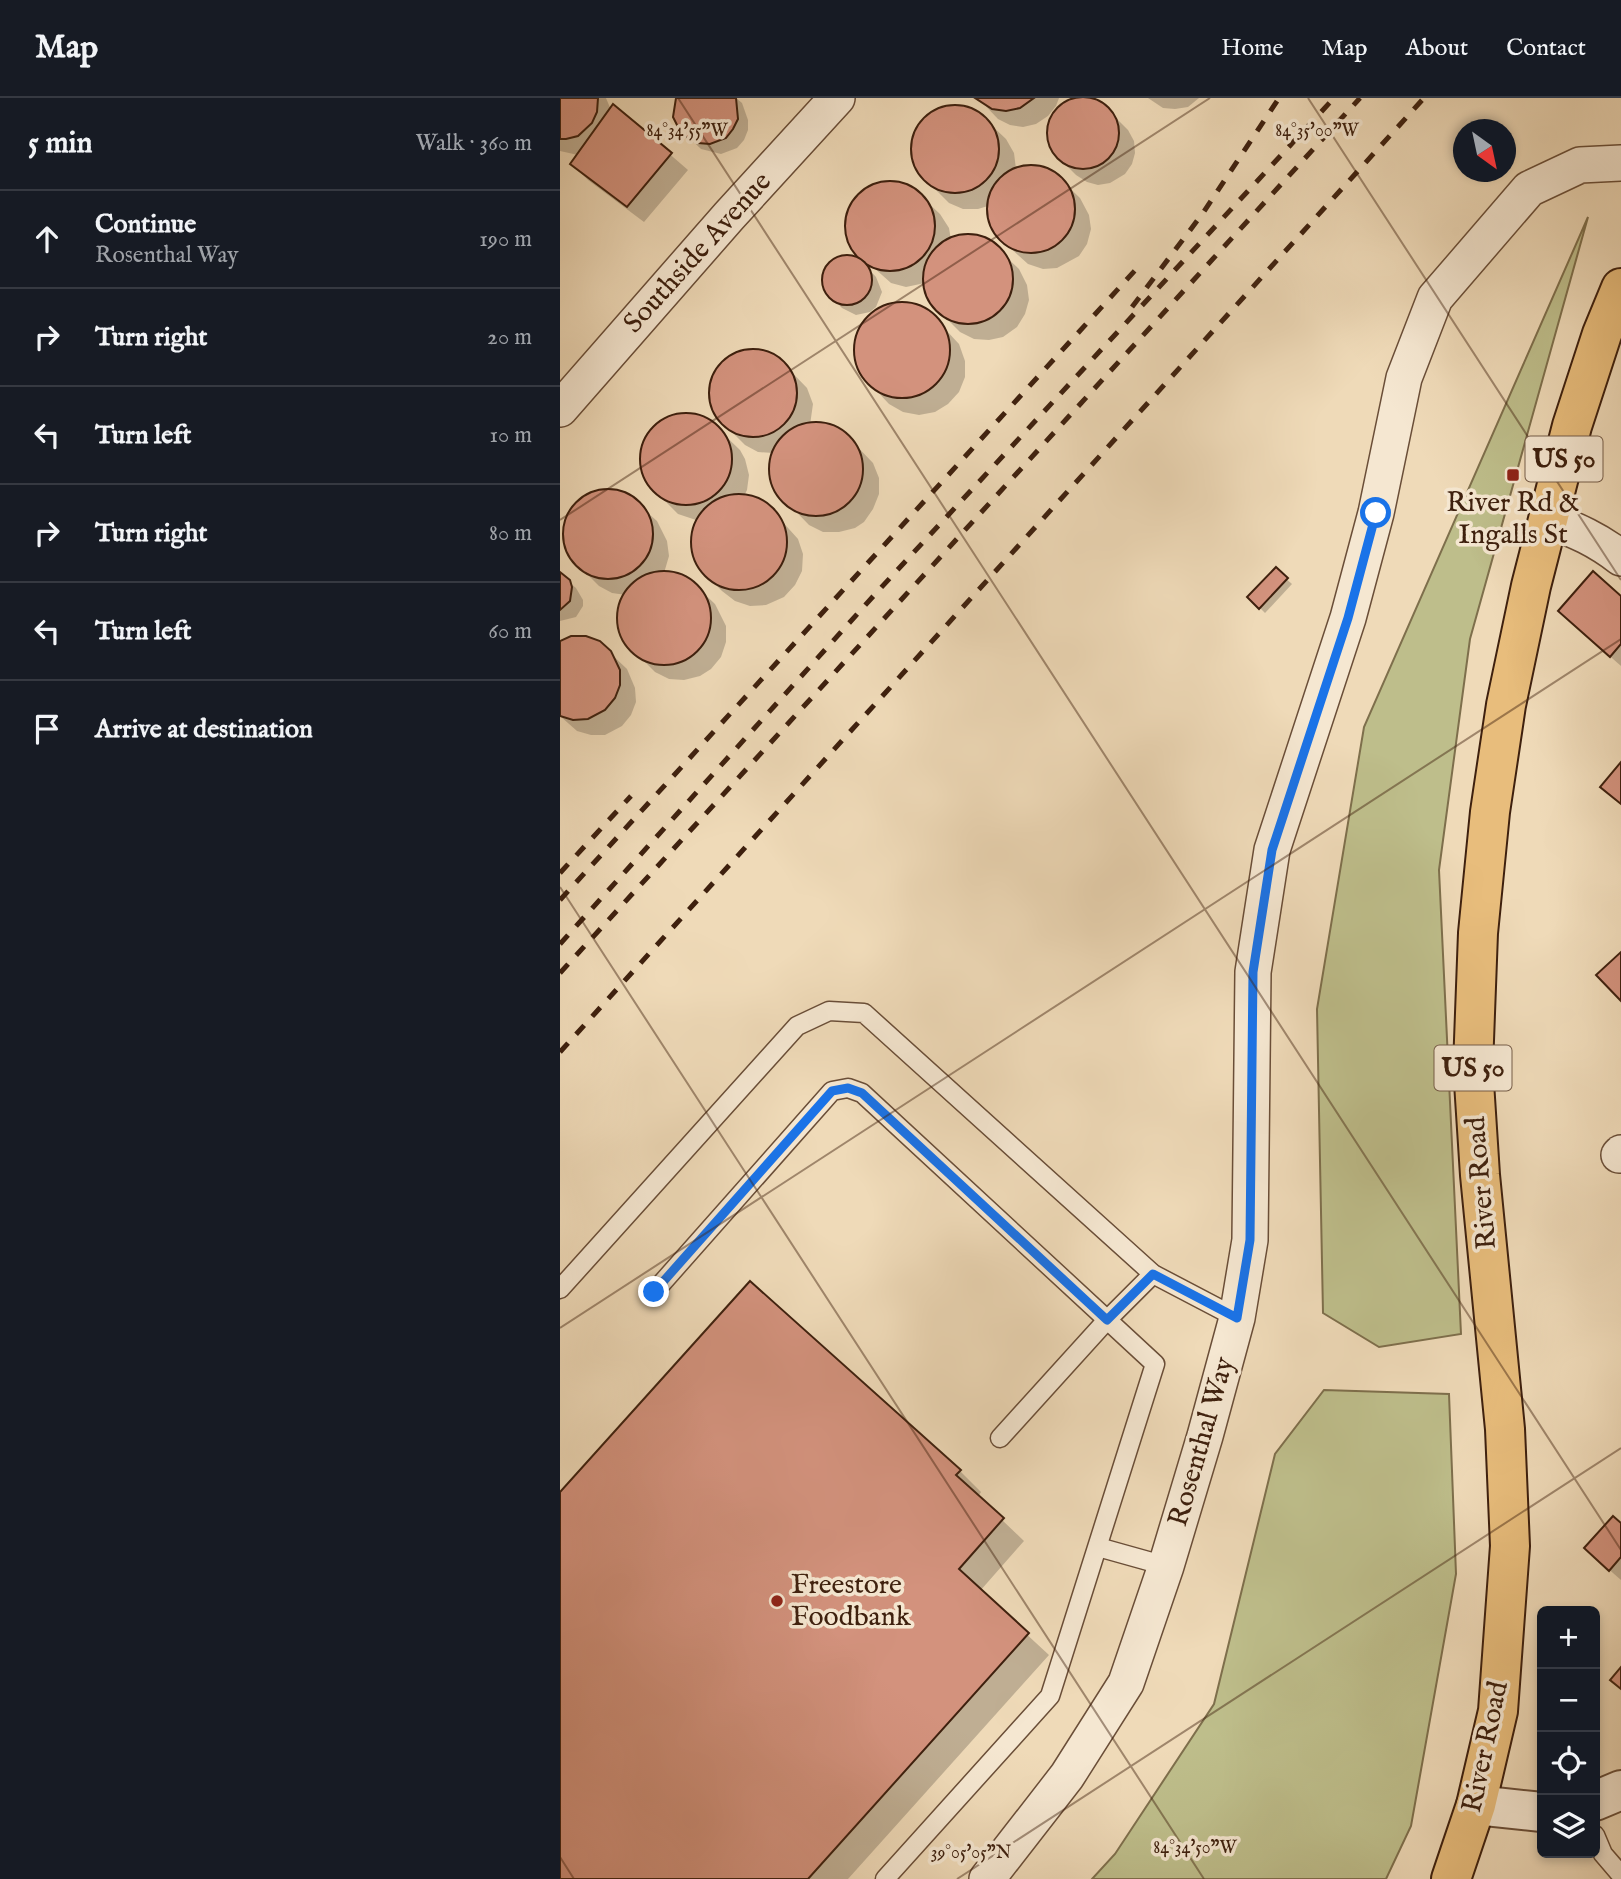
<!DOCTYPE html>
<html lang="en">
<head>
<meta charset="utf-8">
<style>
	:root { --surface:#171b24; --page:#20242c; --text:#f1f3f6; --muted:#9ea1a6; --line:#363941 }
	body { margin:0; font-family:"IM FELL English",serif; background:var(--page); color:var(--text) }
	.controls { position:absolute; right:21px; bottom:21px; display:grid; overflow:hidden; border-radius:10px; box-shadow:0 4px 10px #0003 }
	.controls button { width:63px; height:63px; display:grid; place-items:center; padding:0; border:0; border-bottom:2px solid var(--line); background:var(--surface); color:var(--text); font:35px sans-serif }
	.compass { position:absolute; left:893px; top:21px; width:63px; height:63px; border-radius:50%; background:var(--surface); box-shadow:0 4px 10px #0003; rotate:147deg }
	.stop { position:absolute; width:21px; height:21px; margin:-16px; border:5px solid #1a73e8; border-radius:50%; background:#fff }
	.stop.end { background:#1a73e8; border-color:#fff; box-shadow:0 2px 7px #0008 }
	.list { margin:0; padding:0; list-style:none }
	h2 { display:flex; justify-content:space-between; align-items:center; height:91px; margin:0; padding:0 28px; font-size:30px }
	h2 small { font-size:23px; font-weight:400; color:var(--muted) }
	.list li { display:grid; grid-template-columns:46px 1fr auto; gap:21px; align-items:center; box-sizing:border-box; height:98px; padding:0 28px; border-top:2px solid var(--line) }
	.list b { display:block; font-size:26px; white-space:nowrap }
	.list p { margin:0; font-size:23px; white-space:nowrap; color:var(--muted) }
	.list em { font-size:23px; font-style:normal; color:var(--muted) }
	.icon { flex:none; width:38px; height:38px; fill:none; stroke:currentColor; stroke-width:2; stroke-linecap:round; stroke-linejoin:round }
	.map { position:relative; flex:none; width:1061px; height:1781px; overflow:hidden }
	header { display:flex; align-items:center; gap:42px; box-sizing:border-box; height:98px; padding:0 35px; background:var(--surface); border-bottom:2px solid var(--line) }
	header strong { font-size:33px }
	nav { display:flex; gap:38px; margin-inline-start:auto; font-size:24px }
	main { display:flex }
	aside { flex:1; background:var(--surface) }
	.map>svg:first-child { display:block }
</style>
</head>
<body>
<header>
<strong>Map</strong>
<nav><a>Home</a><a>Map</a><a>About</a><a>Contact</a></nav>
</header>
<main>
<aside>
<h2>5 min<small>Walk · 360 m</small></h2>
<ul class="list">
<li><svg class="icon" aria-label="ahead" viewBox="0 0 24 24"><path d="M12 20V5M6 11l6-6 6 6"/></svg><div><b>Continue</b><p>Rosenthal Way</p></div><em>190 m</em></li>
<li><svg class="icon" aria-label="right" viewBox="0 0 24 24"><path d="M7 20v-9h11M14 6l5 5-5 5"/></svg><div><b>Turn right</b></div><em>20 m</em></li>
<li><svg class="icon" aria-label="left" viewBox="0 0 24 24"><path d="M17 20v-9H6M10 6l-5 5 5 5"/></svg><div><b>Turn left</b></div><em>10 m</em></li>
<li><svg class="icon" aria-label="right" viewBox="0 0 24 24"><path d="M7 20v-9h11M14 6l5 5-5 5"/></svg><div><b>Turn right</b></div><em>80 m</em></li>
<li><svg class="icon" aria-label="left" viewBox="0 0 24 24"><path d="M17 20v-9H6M10 6l-5 5 5 5"/></svg><div><b>Turn left</b></div><em>60 m</em></li>
<li><svg class="icon" aria-label="arrive" viewBox="0 0 24 24"><path d="M6 21V4h12l-3 4 3 4H6"/></svg><div><b>Arrive at destination</b></div></li>
</ul>
</aside>
<div class="map">
<svg width="1061" height="1781" viewBox="0 0 1061 1781">
	<rect width="100%" height="100%" fill="#efdab8"/>
	<filter id="stains"><feTurbulence type="fractalNoise" baseFrequency=".00286" numOctaves="4"/><feColorMatrix values="0 0 0 0 .2 0 0 0 0 .09 0 0 0 0 .02 0 0 0 .5 -.17"/></filter>
	<radialGradient id="worn" r=".72"><stop offset=".6" stop-color="#630" stop-opacity="0"/><stop offset="1" stop-color="#630" stop-opacity=".3"/></radialGradient>
	<!-- green -->
	<g fill="#bebe8b" stroke="#7e6f4c" stroke-width="2">
		<polygon points="1028,119 910,541 879,772 901,1236 819,1249 763,1215 757,911 804,629"/>
		<polygon points="764,1292 889,1296 896,1476 851,1728 826,1781 532,1781 555,1756 654,1606 715,1356"/>
	</g>
	<!-- shadow -->
	<g fill="#0003">
		<polygon points="0,0 46,0 51,12 54,8 128,72 84,124 28,82 12,66 18,57 0,53"/>
		<polygon points="118,0 176,0 182,5 188,22 188,32 184,42 177,50 161,56 141,51 121,32"/>
		<polygon points="418,0 499,0 496,8 488,18 476,26 463,29 450,27 438,21"/>
		<polygon points="524,0 536,3 551,15 568,32 574,43 575,55 572,66 565,76 550,85 538,87 527,84 516,77 499,60 491,48 488,37 490,25 495,14 512,2"/>
		<polygon points="588,0 639,0 628,9 615,11 603,10"/>
		<polygon points="388,9 403,9 417,15 428,24 446,41 454,55 456,71 477,69 492,73 520,100 529,117 531,131 527,146 519,158 497,170 483,171 468,166 439,140 430,124 428,108 418,111 403,111 389,105 361,77 353,60 353,45 357,31 374,14"/>
		<polygon points="336,85 351,89 380,116 389,130 391,142 401,138 416,139 430,144 459,171 467,187 469,202 465,216 457,229 443,239 429,242 414,241 400,234 372,206 366,193 365,185 346,189 331,185 295,153 289,140 287,125 291,110 299,98 307,91 321,86"/>
		<polygon points="283,159 291,160 306,168 316,179 322,194 316,209 310,214 296,217 282,210 270,198 264,187 264,179 271,165"/>
		<polygon points="341,206 357,208 371,216 399,246 405,263 405,279 399,294 388,306 375,314 359,317 343,314 329,306 301,276 295,260 296,244 301,229 312,216 325,209"/>
		<polygon points="191,252 206,254 219,261 247,290 253,306 250,327 259,326 275,330 288,339 313,365 319,380 319,396 313,411 304,424 295,430 279,434 263,434 249,427 215,392 210,377 214,355 198,354 185,347 157,319 150,301 151,286 156,272 166,261 177,256"/>
		<polygon points="122,317 137,318 151,324 180,352 185,361 189,377 187,392 184,398 198,402 211,411 238,441 243,456 242,473 235,487 224,499 206,507 190,508 175,503 162,493 145,476 135,458 133,442 139,423 118,416 89,387 82,364 83,348 91,335 102,324"/>
		<polygon points="53,393 67,397 97,423 107,443 109,458 104,475 125,480 137,489 155,506 166,528 166,544 161,559 151,571 140,578 124,582 109,581 95,574 66,545 60,531 59,515 66,497 52,495 39,488 11,460 6,448 4,433 8,418 23,399 37,394"/>
		<polygon points="716,472 732,486 705,515 689,499"/>
		<polygon points="0,477 16,490 23,502 23,508 16,519 0,523"/>
		<polygon points="1061,501 1061,568 1011,524"/>
		<polygon points="0,545 49,554 67,571 75,590 76,604 71,617 62,628 45,637 31,637 17,633 0,618"/>
		<polygon points="190,1185 400,1373 421,1394 418,1399 464,1443 420,1493 489,1557 288,1781 0,1781 0,1397"/>
		<polygon points="1061,1427 1061,1482 1037,1461"/>
	</g>
	<!-- building -->
	<g fill="#d3927d" stroke="#3e200e" stroke-width="2">
		<circle cx="523" cy="35" r="36"/>
		<polygon points="0,0 38,0 37,14 32,25 18,38 6,41 0,41"/>
		<polygon points="116,0 176,0 178,21 173,31 166,40 150,46 138,45 128,41 120,33 113,19"/>
		<polygon points="415,0 474,0 460,10 446,13 432,11"/>
		<polygon points="53,6 112,55 67,109 10,66"/>
		<circle cx="395" cy="51" r="44"/>
		<circle cx="471" cy="111" r="44"/>
		<circle cx="330" cy="128" r="45"/>
		<circle cx="408" cy="181" r="45"/>
		<circle cx="287" cy="182" r="25"/>
		<circle cx="342" cy="252" r="48"/>
		<circle cx="193" cy="295" r="44"/>
		<circle cx="126" cy="361" r="46"/>
		<circle cx="256" cy="371" r="47"/>
		<circle cx="48" cy="436" r="45"/>
		<circle cx="179" cy="444" r="48"/>
		<polygon points="716,469 728,480 699,511 687,499"/>
		<polygon points="1033,473 1061,498 1061,546 1050,559 998,513"/>
		<circle cx="104" cy="520" r="47"/>
		<polygon points="0,474 10,482 12,489 10,503 0,512"/>
		<polygon points="11,538 26,538 40,543 51,553 60,572 60,587 55,600 45,612 28,621 13,622 0,618 0,543"/>
		<polygon points="1061,664 1061,706 1040,689"/>
		<polygon points="1061,854 1061,903 1036,877"/>
		<polygon points="190,1183 401,1372 396,1377 444,1420 399,1471 469,1535 248,1781 0,1781 0,1394"/>
		<polygon points="1053,1418 1061,1425 1061,1459 1049,1473 1024,1450"/>
		<polygon points="1061,1569 1061,1591 1050,1582"/>
	</g>
	<g fill="none" stroke-linecap="round" stroke-linejoin="round">
		<defs>
			<g id="service">
				<polyline points="0,1191 237,928 269,913 304,915 593,1176 677,1220"/>
				<polyline points="94,1194 272,993 288,990 302,995 595,1266 490,1598 325,1781"/>
				<polyline points="440,1340 547,1222 593,1176"/>
				<polyline points="538,1449 606,1468"/>
				<polyline points="1035,1737 1043,1756 1061,1777"/>
			</g>
			<g id="minor">
				<polyline points="0,311 169,118 277,0"/>
				<path d="M988,422C1016,432 1038,442 1061,460"/>
				<polyline points="1059,1057 1061,1055"/>
				<polyline points="427,1781 507,1678 566,1585 606,1468 645,1338 677,1220 690,1142 693,874 712,752 788,520 816,415 844,280 875,200 969,91 1020,67 1061,65"/>
			</g>
			<g id="tertiary">
				<polyline points="1035,1703 1061,1692"/>
				<polyline points="916,1707 982,1714"/>
			</g>
			<polyline id="primary" points="891,1781 916,1707 938,1613 950,1448 945,1331 920,1077 913,969 918,835 930,714 946,607 971,488 1012,328 1042,236 1061,190"/>
		</defs>
		<!-- service casing -->
		<use href="#service" stroke="#6a4e38" stroke-width="21"/>
		<!-- minor casing -->
		<use href="#minor" stroke="#6a4e38" stroke-width="38"/>
		<!-- tertiary casing -->
		<use href="#tertiary" stroke="#6a4e38" stroke-width="42"/>
		<!-- primary casing -->
		<use href="#primary" stroke="#3e200e" stroke-width="42"/>
		<!-- service -->
		<use href="#service" stroke="#f5e7d1" stroke-width="18"/>
		<!-- minor -->
		<use href="#minor" stroke="#f5e7d1" stroke-width="35"/>
		<!-- tertiary -->
		<use href="#tertiary" stroke="#f5e7d1" stroke-width="38"/>
		<!-- primary -->
		<use href="#primary" stroke="#e8bd7c" stroke-width="38"/>
		<!-- rail -->
		<g stroke="#3e200e" stroke-width="5" stroke-dasharray="12 12" stroke-linecap="butt">
			<polyline points="572,209 643,115 719,0"/>
			<polyline points="0,775 71,698"/>
			<polyline points="0,802 580,167"/>
			<polyline points="0,846 318,493 774,0"/>
			<polyline points="0,875 800,0"/>
			<polyline points="0,954 864,0"/>
		</g>
	</g>
	<g fill="none" stroke-linecap="round" stroke-linejoin="round">
		<!-- route -->
		<polyline stroke="#1a73e8" stroke-width="9" points="94,1194 272,993 288,990 302,995 547,1222 593,1176 677,1220 690,1142 693,874 712,752 788,520 816,415"/>
	</g>
	<!-- ticks -->
	<path fill="none" stroke="#3e200e" stroke-width="2" stroke-opacity="0.45" d="M118,0L1061,1452M748,0L1061,482M0,422L650,0M0,789L644,1781M0,1230L1061,541M0,1759L14,1781M397,1781L1061,1350"/>
	<!-- markers -->
	<g fill="#8f2418" stroke="#f5e7d1" stroke-width="2.5">
		<rect x="946" y="370" width="14" height="14" rx="3.5"/>
		<circle cx="217" cy="1503" r="7"/>
	</g>
	<g text-anchor="middle" dominant-baseline="central" stroke-width="7" stroke-linejoin="round" paint-order="stroke">
		<!-- shield labels -->
		<g fill="#f5e7d1" stroke="#755c48" stroke-width="2">
			<rect x="965.5" y="338.5" width="77" height="45" rx="5"/>
			<rect x="874.5" y="947.5" width="77" height="45" rx="5"/>
		</g>
		<g font-size="26" font-weight="bold" fill="#3e200e">
			<text x="1004" y="361">US 50</text>
			<text x="913" y="970">US 50</text>
		</g>
		<!-- street labels -->
		<g font-size="28" fill="#3e200e" stroke="#f5e7d1">
			<text transform="translate(138 155) rotate(-48)">Southside Avenue</text>
			<text transform="translate(922 1085) rotate(-95)">River Road</text>
			<text transform="translate(642 1344) rotate(-74)">Rosenthal Way</text>
			<text transform="translate(926 1649) rotate(-78)">River Road</text>
		</g>
		<!-- poi labels -->
		<g font-size="28" fill="#3e200e" stroke="#f5e7d1">
			<text x="953" y="405">River Rd &amp;<tspan x="953" dy="32">Ingalls St</tspan></text>
			<text x="231" y="1487" text-anchor="start">Freestore<tspan x="231" dy="32">Foodbank</tspan></text>
		</g>
	</g>
	<g font-size="18" text-anchor="middle" fill="#3e200e" stroke="#f5e7d1" stroke-width="7" stroke-linejoin="round" paint-order="stroke">
		<text x="127" y="38">84°34'55"W</text>
		<text x="757" y="38">84°35'00"W</text>
		<text x="635" y="1755">84°34'50"W</text>
		<text x="411" y="1760">39°05'05"N</text>
	</g>
	<rect width="100%" height="100%" filter="url(#stains)"/>
	<rect width="100%" height="100%" fill="url(#worn)"/>
</svg>
<div class="controls">
<button>+</button>
<button>−</button>
<button><svg class="icon" aria-label="locate" viewBox="0 0 24 24"><circle cx="12" cy="12" r="6"/><path d="M12 2v4M12 18v4M2 12h4M18 12h4"/></svg></button>
<button><svg class="icon" aria-label="layers" viewBox="0 0 24 24"><path d="M12 4l9 5-9 5-9-5zM3 14l9 5 9-5"/></svg></button>
</div>
<svg class="compass" viewBox="-18 -18 36 36"><path d="M0-13l5 13h-10z" fill="#e53935"/><path d="M0 13l5-13h-10z" fill="#9ea1a6"/></svg>
<div class="stop" style="left:816px;top:415px"></div>
<div class="stop end" style="left:94px;top:1194px"></div>
</div>
</main>
</body>
</html>
